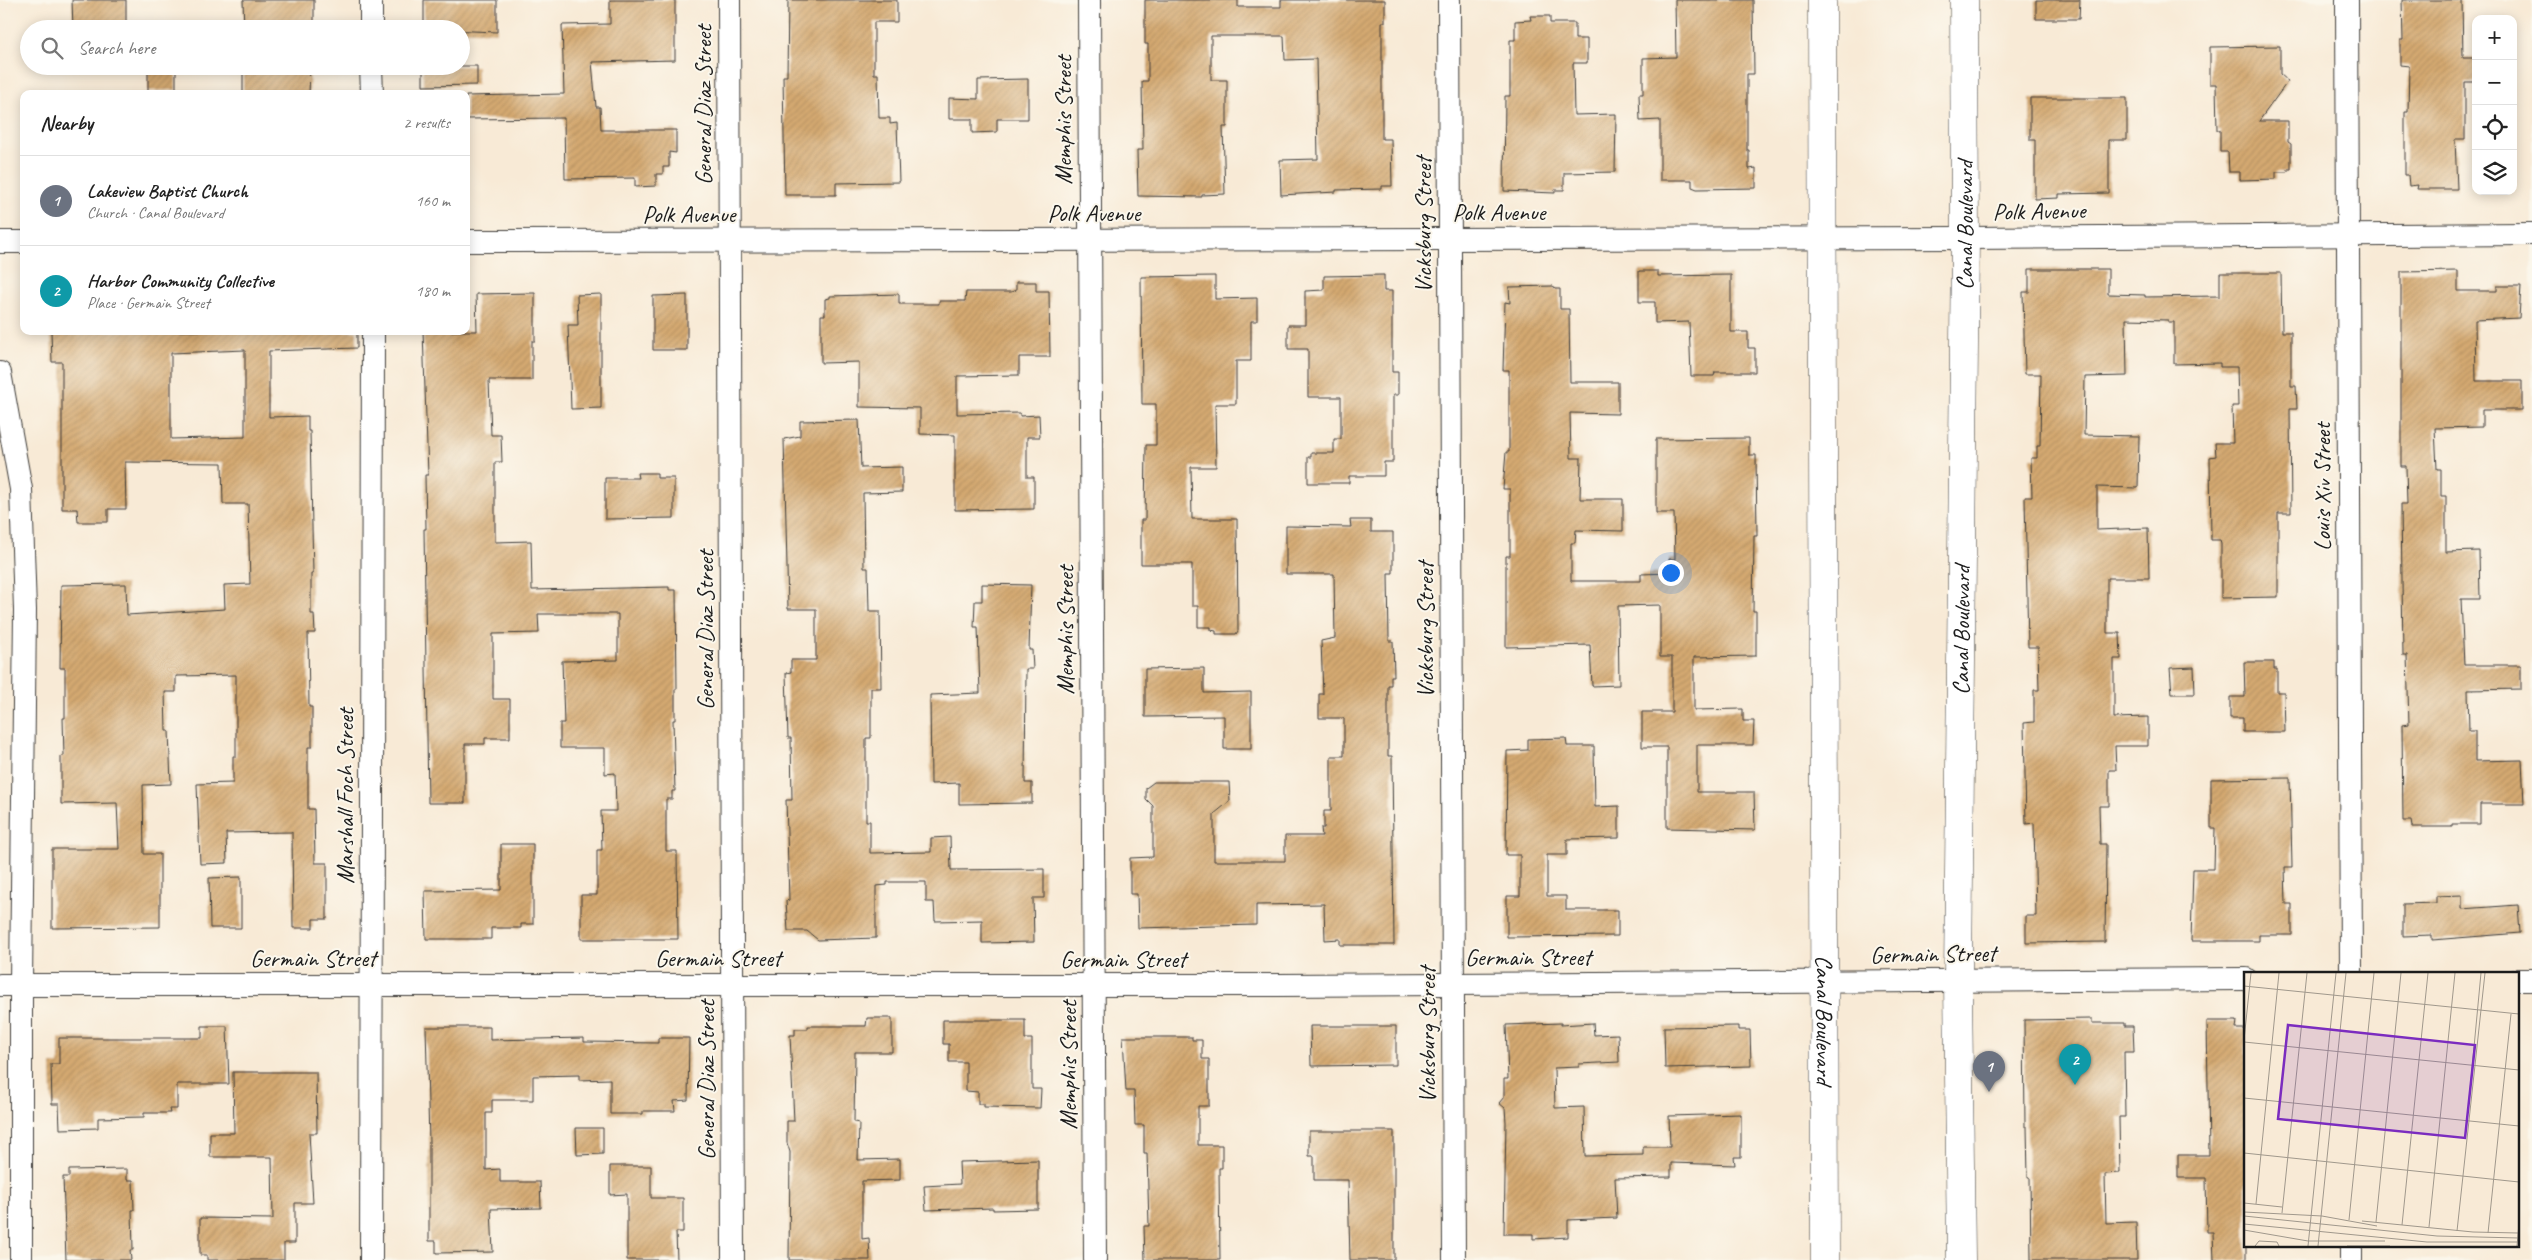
<!DOCTYPE html>
<html lang="en">
<head>
<meta charset="utf-8">
<style>
	:root { --surface:#fff; --page:#f6f6f6; --text:#222; --muted:#767676; --line:#e0e0e0; --accent:#1f6fb2 }
	body { margin:0; font-family:Caveat,sans-serif; background:var(--page); color:var(--text) }
	.controls { position:absolute; right:15px; top:15px; display:grid; overflow:hidden; border-radius:10px; box-shadow:0 2px 12px #0003 }
	.controls button { width:45px; height:45px; display:grid; place-items:center; padding:0; border:0; border-bottom:1px solid var(--line); background:var(--surface); color:var(--text); font:25px sans-serif }
	.you { position:absolute; left:1670px; top:572px; width:18px; height:18px; margin:-12px; border:4px solid #fff; border-radius:50%; background:#1a73e8; box-shadow:0 0 0 8px #1a73e833 }
	.badge { display:grid; place-items:center; width:32px; height:32px; border-radius:50%; background:var(--accent); color:#fff; font-size:16px; font-weight:700 }
	.pin { position:absolute; translate:-50% -41px; filter:drop-shadow(0 1px 2px #0008) }
	.pin::after { content:''; position:absolute; top:26px; width:18px; height:15px; background:inherit; clip-path:polygon(0 0,100% 0,50% 100%) }
	.list { margin:0; padding:0; list-style:none }
	h2 { display:flex; justify-content:space-between; align-items:center; height:65px; margin:0; padding:0 20px; font-size:21px }
	h2 small { font-size:16px; font-weight:400; color:var(--muted) }
	.list li { display:grid; grid-template-columns:32px 1fr auto; gap:15px; align-items:center; box-sizing:border-box; height:90px; padding:0 20px; border-top:1px solid var(--line) }
	.list b { display:block; font-size:19px; white-space:nowrap }
	.list p { margin:0; font-size:16px; white-space:nowrap; color:var(--muted) }
	.list em { font-size:16px; font-style:normal; color:var(--muted) }
	.icon { flex:none; width:28px; height:28px; fill:none; stroke:currentColor; stroke-width:2; stroke-linecap:round; stroke-linejoin:round }
	.map { position:relative; flex:none; width:2532px; height:1260px; overflow:hidden }
	.search { position:absolute; background:var(--surface); box-shadow:0 2px 12px #0003; left:20px; top:20px; width:450px; height:55px; display:flex; align-items:center; gap:12px; box-sizing:border-box; padding:0 18px; border-radius:28px; color:var(--muted); font-size:19px }
	.panel { position:absolute; background:var(--surface); box-shadow:0 2px 12px #0003; left:20px; top:90px; width:450px; height:245px; border-radius:10px }
	.map>svg:first-child { display:block }
</style>
</head>
<body>
<div class="map">
<svg width="2532" height="1260" viewBox="0 0 2532 1260">
	<defs>
		<pattern id="building-hatch" width="6" height="6" patternUnits="userSpaceOnUse" patternTransform="scale(1.25)"><rect width="6" height="6" fill="#d4a971"/><path d="M-1 1l2-2M0 6l6-6M5 7l2-2" fill="none" stroke="#b59161"/></pattern>
	</defs>
	<rect width="100%" height="100%" fill="#fbf7ec"/>
	<filter id="ink" filterUnits="userSpaceOnUse"><feTurbulence type="fractalNoise" baseFrequency=".02" numOctaves="2"/><feDisplacementMap in="SourceGraphic" scale="10" xChannelSelector="R" yChannelSelector="G"/><feConvolveMatrix kernelMatrix="1 2 1 2 8 2 1 2 1" color-interpolation-filters="sRGB"/></filter>
	<filter id="wash" filterUnits="userSpaceOnUse"><feTurbulence type="fractalNoise" baseFrequency=".0096" numOctaves="4" result="noise"/><feDisplacementMap in="SourceGraphic" scale="20" xChannelSelector="R" yChannelSelector="G"/><feGaussianBlur stdDeviation="1.12" result="paint"/><feColorMatrix in="noise" values="0 0 0 0 0 0 0 0 0 0 0 0 0 0 0 0 0 1.4 0 .05"/><feComposite in="paint" operator="in"/></filter>
	<g filter="url(#wash)">
		<rect width="100%" height="100%" fill="#f8ead6"/>
		<g id="blocks">
			<!-- building -->
			<g fill="url(#building-hatch)" fill-rule="evenodd">
				<polygon points="72,0 126,0 126,29 73,29"/>
				<polygon points="243,0 314,0 314,29 244,29"/>
				<polygon points="424,0 497,0 497,32 424,29"/>
				<polygon points="610,0 675,0 675,60 592,62 596,107 600,107 601,130 676,130 676,153 669,152 669,167 663,167 663,174 656,174 656,186 635,187 635,178 565,179 564,118 466,119 466,96 564,94 562,25 610,24"/>
				<polygon points="788,0 897,0 897,22 874,22 874,74 878,74 879,118 890,118 890,124 897,123 899,182 836,183 836,195 785,195 783,76 787,76"/>
				<polygon points="1145,0 1238,0 1238,7 1281,7 1281,0 1385,0 1385,22 1382,22 1382,139 1391,139 1392,186 1382,186 1382,189 1336,190 1336,192 1281,195 1280,160 1318,159 1316,59 1285,60 1284,36 1211,36 1211,80 1227,80 1227,127 1223,127 1225,194 1202,195 1202,197 1138,196 1137,150 1143,150 1142,81 1148,81 1148,44 1145,44"/>
				<polygon points="1675,0 1753,0 1754,74 1747,74 1747,150 1749,150 1749,169 1756,168 1756,188 1697,189 1692,187 1692,180 1660,180 1660,120 1640,121 1639,94 1643,94 1643,58 1676,57"/>
				<polygon points="2036,0 2080,0 2079,19 2036,19"/>
				<polygon points="2402,0 2462,0 2463,58 2476,58 2476,82 2465,82 2465,139 2455,139 2457,189 2417,189 2418,185 2409,186 2408,175 2405,175 2405,112 2408,112 2409,66 2400,65 2400,40 2403,40"/>
				<polygon points="1530,16 1550,16 1550,23 1575,23 1575,39 1587,39 1587,63 1573,63 1574,115 1616,114 1615,172 1564,173 1564,190 1555,190 1555,193 1504,191 1505,96 1510,96 1510,40 1515,40 1515,21 1531,20"/>
				<polygon points="2280,46 2280,74 2288,81 2259,121 2288,121 2288,142 2291,144 2291,169 2288,169 2288,172 2276,172 2276,179 2240,180 2240,172 2229,172 2228,152 2220,152 2220,130 2217,130 2216,84 2210,84 2210,47"/>
				<polygon points="148,66 176,66 176,90 148,91"/>
				<polygon points="243,66 310,66 309,94 243,94"/>
				<polygon points="423,66 477,66 477,85 423,86"/>
				<polygon points="1028,79 1028,119 997,119 997,132 972,133 972,119 949,119 949,98 978,99 978,80"/>
				<polygon points="2030,98 2127,98 2127,140 2109,140 2109,193 2059,194 2059,198 2035,199 2035,140 2030,140"/>
				<polygon points="2029,269 2108,269 2108,294 2145,295 2145,297 2220,296 2220,273 2281,273 2282,332 2291,332 2291,386 2296,386 2297,409 2290,409 2291,513 2278,513 2278,597 2221,598 2221,543 2220,540 2211,540 2210,457 2216,456 2215,443 2233,443 2232,406 2238,406 2237,367 2220,367 2220,363 2174,364 2174,322 2168,322 2168,320 2126,319 2127,376 2085,377 2084,435 2139,436 2138,488 2097,487 2097,530 2148,528 2149,578 2107,578 2107,633 2120,633 2121,659 2114,659 2114,718 2148,717 2148,746 2115,746 2116,770 2109,770 2109,806 2099,806 2100,844 2106,844 2105,942 2026,943 2026,916 2036,916 2035,870 2034,823 2026,824 2024,723 2034,722 2034,690 2039,690 2038,647 2028,647 2025,497 2032,497 2031,458 2037,458 2037,446 2040,446 2041,374 2025,374 2023,292 2029,292"/>
				<polygon points="1639,271 1658,271 1658,276 1731,275 1731,332 1748,332 1748,348 1755,348 1755,372 1715,372 1714,376 1691,376 1689,322 1655,323 1655,302 1639,302"/>
				<polygon points="2458,271 2458,291 2497,291 2497,286 2521,286 2519,318 2475,320 2476,381 2522,381 2522,410 2482,410 2482,427 2435,428 2437,469 2441,469 2441,496 2446,496 2446,552 2479,551 2480,599 2461,599 2464,665 2521,665 2521,689 2468,690 2469,731 2475,731 2475,761 2522,760 2524,804 2480,804 2480,824 2452,824 2452,827 2412,827 2411,821 2403,821 2402,725 2409,724 2407,655 2403,655 2401,504 2407,504 2406,466 2401,466 2401,272"/>
				<polygon points="1384,275 1384,291 1392,291 1392,372 1398,372 1398,395 1393,395 1393,462 1384,462 1384,476 1349,476 1349,483 1308,483 1308,457 1311,457 1311,453 1334,453 1334,439 1341,439 1341,397 1308,397 1308,349 1288,349 1288,325 1305,325 1305,291 1324,290 1324,276"/>
				<polygon points="1215,276 1215,299 1257,298 1257,321 1251,321 1251,361 1236,361 1236,404 1215,404 1216,467 1191,467 1192,519 1237,519 1238,631 1236,634 1216,634 1216,631 1211,630 1211,627 1198,627 1198,606 1192,606 1192,564 1141,564 1141,520 1145,520 1146,445 1156,445 1156,404 1142,404 1141,277"/>
				<polygon points="1016,282 1036,282 1036,291 1049,291 1050,357 1019,357 1019,375 957,376 957,414 1020,413 1020,416 1039,415 1040,437 1027,437 1027,477 1034,477 1034,509 955,510 955,435 920,434 920,408 859,407 859,362 821,363 821,315 825,315 825,299 830,298 830,296 899,294 899,304 939,304 939,301 965,301 966,292 1011,292 1016,290"/>
				<polygon points="1553,286 1555,289 1560,289 1560,309 1569,309 1570,382 1618,382 1618,414 1570,413 1571,458 1581,458 1580,499 1623,499 1623,531 1576,530 1575,543 1571,543 1571,581 1641,581 1641,574 1669,573 1669,559 1675,559 1674,513 1656,513 1656,439 1749,438 1749,455 1756,455 1757,536 1754,536 1753,611 1756,611 1756,656 1694,657 1694,710 1743,709 1743,721 1754,721 1753,745 1697,745 1697,792 1754,792 1755,830 1667,828 1667,747 1642,747 1642,712 1672,712 1672,657 1660,657 1660,605 1618,606 1619,685 1592,686 1590,645 1506,647 1506,556 1510,556 1510,489 1503,489 1506,452 1509,452 1509,370 1503,370 1505,302 1510,303 1509,287"/>
				<polygon points="535,293 535,341 532,341 532,380 489,380 491,435 501,435 502,462 495,462 495,542 531,541 532,590 669,587 669,590 676,590 677,689 675,689 675,720 673,720 675,791 672,791 672,799 666,799 666,851 677,851 678,939 581,939 581,895 597,895 597,850 602,850 601,811 616,811 615,773 605,774 605,748 560,748 560,723 564,723 562,661 618,660 618,614 538,614 539,633 493,634 493,699 510,699 510,738 485,738 485,744 465,744 465,803 428,803 424,529 426,529 425,475 428,475 423,331 477,331 476,294"/>
				<polygon points="601,294 601,408 571,409 568,325 578,325 577,295"/>
				<polygon points="687,295 687,350 653,350 653,296"/>
				<path d="M51,331H357V348L269,351V417L308,416V431H310L313,574H311V614H314L315,633H308L309,707H312V747H308V809H314L315,863H327V919H313V928H293L292,832L226,833L227,863L200,864L197,784L233,783V756H236V675L176,676V692H165L166,731H169L171,784L143,785L144,854H160V927L52,928V849H119L117,803L61,804V756H64L63,718H65V668H60L61,585L126,584L127,615L225,609L224,585L250,584L248,504H223L222,463L125,462L126,509H108V522H78L77,509H62V362H52ZM245,350V437L171,439V353Z"/>
				<polygon points="859,420 861,468 902,467 902,492 863,493 864,568 868,568 869,611 880,611 881,688 871,688 871,738 866,738 866,821 870,821 870,853 931,852 931,838 950,837 951,870 1044,869 1044,898 1033,898 1034,942 982,943 982,920 935,921 934,902 926,902 926,882 887,882 887,885 876,886 876,938 818,940 807,931 788,931 786,901 789,900 786,800 792,800 791,738 788,738 786,673 791,672 791,660 816,660 816,609 788,609 784,439 800,436 800,421"/>
				<polygon points="637,473 657,473 657,478 674,478 674,518 605,519 605,478 638,478"/>
				<polygon points="1350,520 1371,520 1371,532 1393,532 1393,573 1388,573 1389,641 1393,641 1394,676 1391,676 1391,685 1388,685 1388,756 1392,756 1394,945 1340,945 1340,939 1325,940 1324,904 1256,905 1256,925 1138,928 1137,894 1130,894 1130,858 1153,857 1153,806 1146,799 1146,788 1154,782 1229,782 1230,801 1214,814 1214,861 1285,861 1285,836 1322,836 1321,828 1324,828 1324,811 1331,811 1331,756 1344,756 1344,718 1319,718 1319,694 1323,694 1321,641 1335,638 1334,574 1286,574 1286,526 1351,527"/>
				<polygon points="982,584 1031,585 1029,650 1032,650 1033,669 1026,669 1025,783 1032,783 1032,803 959,804 959,783 931,784 930,695 980,693 978,627 974,627 975,601 982,601"/>
				<polygon points="2244,662 2274,662 2274,669 2277,669 2277,692 2284,692 2285,732 2243,732 2243,718 2230,718 2230,697 2245,697"/>
				<polygon points="2194,667 2195,694 2172,694 2170,668"/>
				<polygon points="1204,668 1204,693 1251,692 1251,749 1224,749 1224,716 1145,717 1145,669"/>
				<polygon points="1566,738 1567,746 1594,746 1595,807 1619,806 1619,838 1567,839 1567,855 1547,855 1547,896 1566,896 1566,910 1618,910 1618,936 1507,937 1507,896 1520,896 1520,855 1506,855 1507,751 1528,750 1528,739"/>
				<polygon points="2290,778 2292,867 2285,867 2286,904 2292,904 2292,935 2259,935 2259,941 2191,941 2193,869 2214,869 2215,828 2211,828 2211,779"/>
				<polygon points="501,844 533,844 533,924 521,924 521,928 491,928 491,939 426,939 425,891 501,890"/>
				<polygon points="241,877 241,928 210,928 209,878"/>
				<polygon points="2462,895 2462,909 2518,905 2520,933 2432,940 2432,935 2403,936 2403,904 2436,903 2436,896"/>
				<polygon points="867,1018 892,1018 892,1052 855,1052 854,1122 859,1123 858,1160 900,1159 900,1180 862,1181 862,1239 869,1238 870,1260 789,1260 790,1152 787,1143 787,1121 794,1121 790,1035 795,1035 795,1029 808,1029 808,1026 866,1026"/>
				<polygon points="2092,1019 2092,1023 2125,1023 2125,1026 2133,1026 2134,1052 2124,1052 2125,1117 2119,1117 2120,1173 2105,1174 2106,1223 2136,1222 2137,1260 2031,1260 2030,1177 2028,1177 2027,1127 2025,1127 2024,1020"/>
				<polygon points="943,1020 1025,1020 1025,1039 1032,1039 1032,1089 1041,1089 1040,1108 984,1107 984,1104 978,1104 978,1092 966,1091 966,1062 949,1062 949,1044 943,1044"/>
				<polygon points="2207,1021 2237,1021 2236,1029 2246,1029 2246,1260 2214,1260 2213,1232 2207,1232 2206,1178 2178,1178 2178,1155 2209,1155"/>
				<polygon points="1561,1023 1561,1025 1593,1023 1594,1035 1618,1034 1619,1062 1579,1064 1579,1067 1554,1068 1555,1108 1584,1107 1585,1156 1643,1155 1643,1147 1670,1147 1669,1116 1741,1114 1741,1157 1734,1157 1735,1165 1671,1163 1671,1177 1615,1178 1617,1218 1568,1220 1568,1237 1533,1239 1533,1234 1504,1234 1506,1122 1505,1108 1499,1103 1504,1097 1504,1079 1508,1079 1506,1025"/>
				<polygon points="202,1026 227,1026 229,1084 177,1084 177,1109 169,1109 170,1113 144,1113 144,1117 98,1118 98,1128 60,1129 59,1104 52,1104 51,1064 59,1064 59,1038 202,1038"/>
				<polygon points="1310,1026 1396,1026 1396,1065 1311,1066"/>
				<polygon points="1738,1026 1738,1030 1750,1030 1751,1066 1665,1068 1664,1027"/>
				<polygon points="426,1027 490,1027 490,1040 584,1038 584,1042 658,1043 658,1038 689,1038 688,1100 674,1101 675,1111 643,1111 643,1114 610,1114 610,1079 579,1080 579,1075 533,1076 533,1100 492,1100 492,1113 486,1113 486,1170 500,1169 500,1182 540,1182 541,1208 491,1209 493,1252 436,1253 436,1241 429,1241 429,1142"/>
				<polygon points="1123,1037 1192,1037 1192,1040 1202,1040 1202,1059 1209,1059 1209,1106 1198,1106 1198,1145 1222,1145 1222,1168 1219,1168 1220,1260 1145,1260 1144,1226 1149,1226 1147,1153 1144,1153 1144,1125 1135,1125 1134,1091 1126,1091"/>
				<polygon points="233,1072 316,1072 317,1133 309,1133 313,1203 295,1203 295,1243 284,1243 284,1260 207,1260 207,1255 200,1255 200,1218 273,1219 272,1157 210,1157 210,1133 234,1133"/>
				<polygon points="576,1128 603,1128 603,1154 577,1155"/>
				<polygon points="1309,1131 1394,1131 1394,1260 1350,1260 1348,1180 1314,1180 1314,1156 1309,1156"/>
				<polygon points="1038,1160 1038,1209 993,1210 993,1208 926,1210 924,1186 960,1184 959,1162"/>
				<polygon points="610,1166 651,1166 651,1198 683,1198 683,1232 676,1232 677,1260 627,1260 627,1194 610,1195"/>
				<polygon points="127,1169 127,1180 133,1180 134,1210 132,1210 133,1250 130,1250 131,1260 66,1260 63,1177 69,1177 69,1170"/>
			</g>
		</g>
	</g>
	<g filter="url(#ink)">
		<use href="#blocks" fill-opacity="0" stroke="#3d3b38" stroke-width="1"/>
		<g fill="none" stroke-linecap="round" stroke-linejoin="round">
			<defs>
				<g id="street">
					<polyline points="371,0 371,29"/>
					<polyline points="729,0 733,1260"/>
					<polyline points="1089,0 1095,1260"/>
					<polyline points="1449,0 1454,1260"/>
					<polyline points="2347,0 2351,974"/>
					<polyline points="371,66 372,94"/>
					<polyline points="466,241 1965,238 2532,234"/>
					<polyline points="0,242 24,242"/>
					<polyline points="0,373 21,489 25,610 21,985 21,1260"/>
					<polyline points="2518,980 2532,980"/>
					<polyline points="0,985 1278,985 2246,979"/>
					<polyline points="2351,1246 2351,1260"/>
					<polyline points="371,1260 373,331"/>
				</g>
				<g id="secondary">
					<path id="s1" d="M1822,0L1825,1260"/>
					<path id="s2" d="M1961,1260L1958,980L1965,238L1964,0"/>
				</g>
			</defs>
			<!-- street casing -->
			<use href="#street" stroke="#3d3b38" stroke-width="24"/>
			<!-- secondary casing -->
			<use href="#secondary" stroke="#3d3b38" stroke-width="29"/>
			<!-- street -->
			<use href="#street" stroke="#fff" stroke-width="22"/>
			<!-- secondary -->
			<use href="#secondary" stroke="#fff" stroke-width="28"/>
		</g>
	</g>
	<g text-anchor="middle" dominant-baseline="central" stroke-width="4" stroke-linejoin="round" paint-order="stroke">
		<!-- street labels -->
		<g font-size="24" fill="#1c1c1c" stroke="#fbf7ec">
			<text transform="translate(703 105) rotate(-90)">General Diaz Street</text>
			<text transform="translate(1063 120) rotate(-90)">Memphis Street</text>
			<text transform="translate(2039 211) rotate(-1)">Polk Avenue</text>
			<text x="1499" y="212">Polk Avenue</text>
			<text x="1094" y="213">Polk Avenue</text>
			<text x="689" y="214">Polk Avenue</text>
			<text transform="translate(1423 225) rotate(-90)">Vicksburg Street</text>
			<text stroke="none"><textPath href="#s2" startOffset="1035">Canal Boulevard</textPath></text>
			<text transform="translate(2322 487) rotate(-90)">Louis Xiv Street</text>
			<text transform="translate(705 630) rotate(-90)">General Diaz Street</text>
			<text transform="translate(1065 630) rotate(-90)">Memphis Street</text>
			<text transform="translate(1425 630) rotate(-90)">Vicksburg Street</text>
			<text stroke="none"><textPath href="#s2" startOffset="630">Canal Boulevard</textPath></text>
			<text transform="translate(345 796) rotate(-90)">Marshall Foch Street</text>
			<text transform="translate(1933 954) rotate(-1)">Germain Street</text>
			<text x="1528" y="957">Germain Street</text>
			<text x="313" y="958">Germain Street</text>
			<text x="718" y="958">Germain Street</text>
			<text x="1123" y="959">Germain Street</text>
			<text stroke="none"><textPath href="#s1" startOffset="1020">Canal Boulevard</textPath></text>
			<text transform="translate(1427 1035) rotate(-90)">Vicksburg Street</text>
			<text transform="translate(1068 1065) rotate(-90)">Memphis Street</text>
			<text transform="translate(706 1080) rotate(-90)">General Diaz Street</text>
		</g>
	</g>
	<!-- overview -->
	<g transform="translate(2244 972)">
		<rect width="275" height="275" fill="#f8ead6"/>
		<path fill="none" stroke="#a0988c" stroke-width="1" d="M0,14L275,42M0,68L7,1M0,70L275,98M0,126L275,154M224,139L237,1M0,181L275,210M0,231L38,235M12,232L35,1M0,240L78,244L133,254M38,241L63,1M0,244L193,264L275,266M105,248L130,1M118,249L229,260L274,261M132,250L157,1M0,252L183,270H275M158,253L184,1M185,255L211,1M0,258L64,269H141M213,259L241,1M244,261L267,42M11,274L15,269L33,270L35,274M64,274L92,1M74,274L102,1M103,274H146M273,274L275,251"/>
		<path fill="#7b2cbf" fill-opacity="0.15" stroke="#7b2cbf" stroke-width="2.5" d="M44,53L231,73L221,166L34,147Z"/>
		<rect width="275" height="275" fill="none" stroke="#1c1c1c" stroke-width="2.5"/>
	</g>
</svg>
<div class="controls">
<button>+</button>
<button>−</button>
<button><svg class="icon" aria-label="locate" viewBox="0 0 24 24"><circle cx="12" cy="12" r="6"/><path d="M12 2v4M12 18v4M2 12h4M18 12h4"/></svg></button>
<button><svg class="icon" aria-label="layers" viewBox="0 0 24 24"><path d="M12 4l9 5-9 5-9-5zM3 14l9 5 9-5"/></svg></button>
</div>
<div class="you"></div>
<div class="pin badge" style="left:1989px;top:1092px;background:#6b7280">1</div>
<div class="pin badge" style="left:2075px;top:1085px;background:#0f9aa8">2</div>
<div class="search"><svg class="icon" aria-label="search" viewBox="0 0 24 24"><circle cx="10" cy="10" r="6"/><path d="M15 15l6 6"/></svg>Search here</div>
<section class="panel">
<h2>Nearby<small>2 results</small></h2>
<ul class="list">
<li><span class="badge" style="background:#6b7280">1</span><div><b>Lakeview Baptist Church</b><p>Church · Canal Boulevard</p></div><em>160 m</em></li>
<li><span class="badge" style="background:#0f9aa8">2</span><div><b>Harbor Community Collective</b><p>Place · Germain Street</p></div><em>180 m</em></li>
</ul>
</section>
</div>
</body>
</html>
